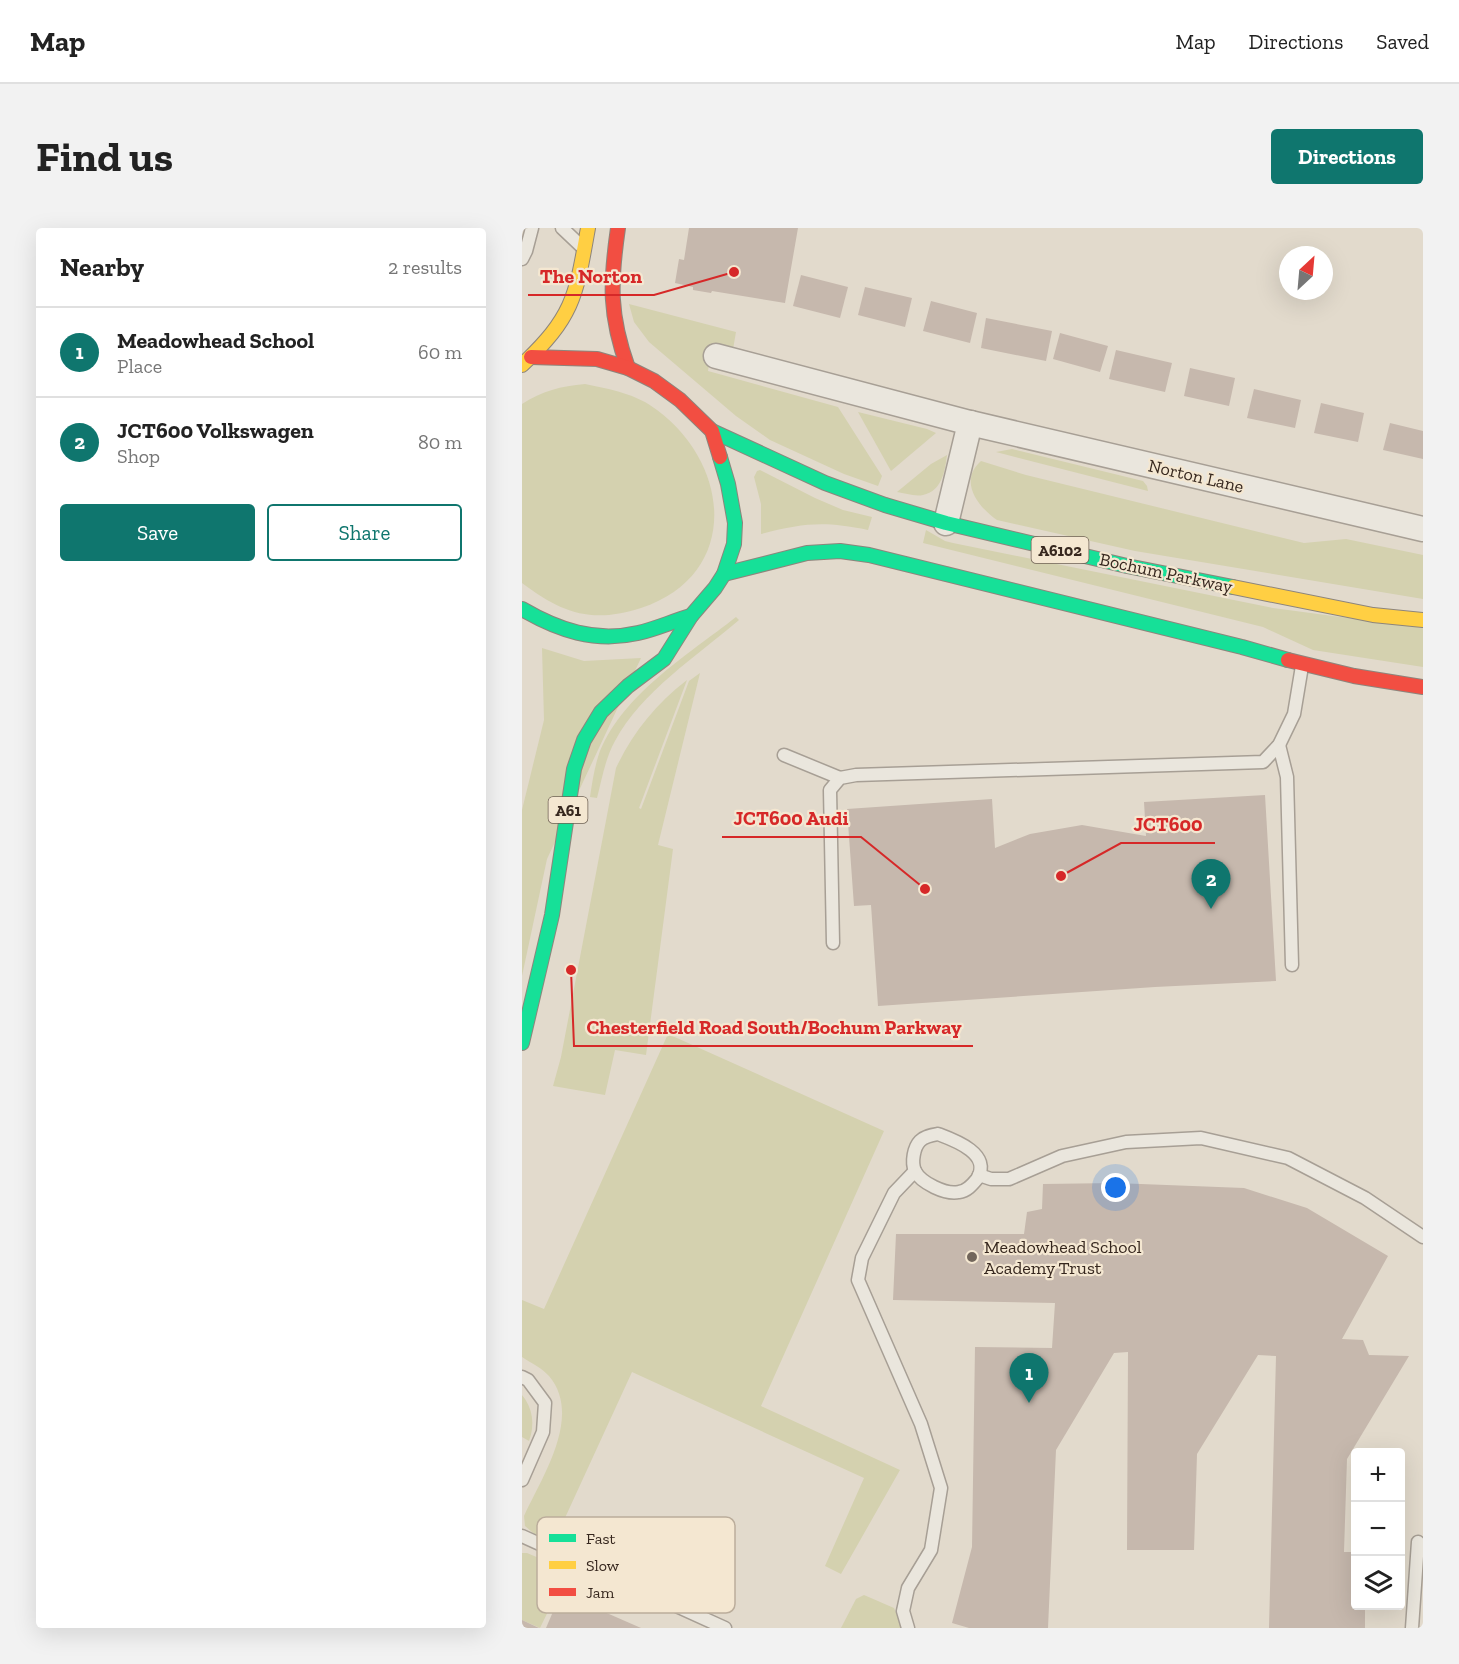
<!DOCTYPE html>
<html lang="en">
<head>
<meta charset="utf-8">
<style>
	:root { --surface:#fff; --page:#f2f2f2; --text:#222; --muted:#767676; --line:#e0e0e0; --accent:#0f766e }
	body { margin:0; font-family:"Zilla Slab",serif; background:var(--page); color:var(--text) }
	.controls { position:absolute; right:18px; bottom:18px; display:grid; overflow:hidden; border-radius:6px; box-shadow:0 6px 24px #0002 }
	.controls button { width:54px; height:54px; display:grid; place-items:center; padding:0; border:0; border-bottom:2px solid var(--line); background:var(--surface); color:var(--text); font:30px sans-serif }
	.compass { position:absolute; left:757px; top:18px; width:54px; height:54px; border-radius:50%; background:var(--surface); box-shadow:0 6px 24px #0002; rotate:26deg }
	.you { position:absolute; left:594px; top:960px; width:21px; height:21px; margin:-15px; border:4px solid #fff; border-radius:50%; background:#1a73e8; box-shadow:0 0 0 9px #1a73e833 }
	.badge { display:grid; place-items:center; width:39px; height:39px; border-radius:50%; background:var(--accent); color:#fff; font-size:20px; font-weight:700 }
	.pin { position:absolute; translate:-50% -50px; filter:drop-shadow(0 2px 3px #0008) }
	.pin::after { content:''; position:absolute; top:32px; width:21px; height:18px; background:inherit; clip-path:polygon(0 0,100% 0,50% 100%) }
	.list { margin:0; padding:0; list-style:none }
	h2 { display:flex; justify-content:space-between; align-items:center; height:78px; margin:0; padding:0 24px; font-size:26px }
	h2 small { font-size:20px; font-weight:400; color:var(--muted) }
	.list li { display:grid; grid-template-columns:39px 1fr auto; gap:18px; align-items:center; box-sizing:border-box; height:90px; padding:0 24px; border-top:2px solid var(--line) }
	.list b { display:block; font-size:22px; white-space:nowrap }
	.list p { margin:0; font-size:20px; white-space:nowrap; color:var(--muted) }
	.list em { font-size:20px; font-style:normal; color:var(--muted) }
	.actions { display:flex; gap:12px; padding:18px 24px }
	.actions a { flex:1; padding:14px 0; border:2px solid var(--accent); border-radius:6px; text-align:center; font-size:21px; color:var(--accent) }
	.actions .main { background:var(--accent); color:#fff }
	.icon { flex:none; width:33px; height:33px; fill:none; stroke:currentColor; stroke-width:2; stroke-linecap:round; stroke-linejoin:round }
	.map { position:relative; flex:none; width:901px; height:1400px; overflow:hidden; border-radius:6px }
	header { display:flex; align-items:center; gap:36px; box-sizing:border-box; height:84px; padding:0 30px; background:var(--surface); border-bottom:2px solid var(--line) }
	header strong { font-size:28px }
	nav { display:flex; gap:33px; margin-inline-start:auto; font-size:21px }
	.intro { display:flex; align-items:center; justify-content:space-between; box-sizing:border-box; height:144px; padding:0 36px }
	h1 { margin:0; font-size:42px }
	.button { padding:15px 27px; border-radius:6px; background:var(--accent); color:#fff; font-size:21px; font-weight:700 }
	main { display:flex; gap:36px; padding:0 36px }
	aside { flex:1; background:var(--surface); border-radius:6px; box-shadow:0 6px 24px #0002 }
	.map>svg:first-child { display:block }
</style>
</head>
<body>
<header>
<strong>Map</strong>
<nav><a>Map</a><a>Directions</a><a>Saved</a></nav>
</header>
<div class="intro"><h1>Find us</h1><a class="button">Directions</a></div>
<main>
<aside>
<h2>Nearby<small>2 results</small></h2>
<ul class="list">
<li><span class="badge">1</span><div><b>Meadowhead School</b><p>Place</p></div><em>60 m</em></li>
<li><span class="badge">2</span><div><b>JCT600 Volkswagen</b><p>Shop</p></div><em>80 m</em></li>
</ul>
<div class="actions"><a class="main">Save</a><a>Share</a></div>
</aside>
<div class="map">
<svg width="901" height="1400" viewBox="0 0 901 1400">
	<rect width="100%" height="100%" fill="#e2dacc"/>
	<!-- green -->
	<g fill="#d4d1af">
		<polygon points="107,76 214,104 210,127 189,123 186,143 316,179 360,248 356,258 322,246 248,212 214,188 127,114 112,94"/>
		<path d="M63,156C88,161 115,166 135,182C210,238 218,347 119,380C69,396 40,385 0,355V176C20,163 39,158 63,156Z"/>
		<polygon points="336,184 405,201 414,205 369,243"/>
		<polygon points="490,221 621,253 625,258 626,263 474,224"/>
		<path d="M425,227C423,243 420,263 401,267C393,269 383,265 375,264L409,236Z"/>
		<path d="M459,233L504,247L782,315L824,311L901,327V371L613,323L475,292C456,279 436,253 459,233Z"/>
		<path d="M238,242L293,270L321,282L350,289L346,302C302,293 282,295 239,306V276L232,249L235,243Z"/>
		<polygon points="404,302 423,313 431,315 751,380 901,400 901,439 791,422 741,399 401,315"/>
		<path d="M214,389L217,392C175,428 119,464 93,513C83,531 80,551 75,570L68,569C70,556 72,542 76,529C97,468 166,427 214,389Z"/>
		<polygon points="20,420 62,433 119,430 25,631 0,748 0,582 22,492"/>
		<path d="M178,445L136,617L151,621L124,827L93,822L83,867L31,858L39,829L94,540C111,504 134,476 165,452L117,580L119,581L167,453Z"/>
		<path d="M146,806L362,903L239,1178L378,1242L319,1346L303,1338L342,1250L110,1144L31,1316L17,1310L3,1298L2,1288C20,1249 61,1188 27,1148C20,1140 9,1135 0,1129V1072L22,1081Z"/>
		<path d="M0,1167C11,1180 13,1197 7,1213L0,1209Z"/>
		<polygon points="0,1325 5,1325 50,1344 45,1359 37,1361 18,1400 0,1392"/>
		<polygon points="342,1367 372,1380 381,1400 319,1400 334,1371"/>
	</g>
	<!-- building -->
	<g fill="#c6b8ad">
		<polygon points="167,0 276,0 263,75 190,63 189,65 171,62 171,59 153,55 157,31 162,32"/>
		<polygon points="279,47 326,59 318,90 271,78"/>
		<polygon points="343,59 390,70 383,99 336,87"/>
		<polygon points="409,73 455,85 448,115 401,103"/>
		<polygon points="464,90 530,103 524,133 459,120"/>
		<polygon points="538,105 586,118 578,144 531,131"/>
		<polygon points="594,122 650,135 643,164 587,151"/>
		<polygon points="668,140 713,150 707,178 662,168"/>
		<polygon points="732,161 779,172 773,200 725,190"/>
		<polygon points="799,175 842,185 836,214 792,205"/>
		<polygon points="868,195 901,203 901,231 861,222"/>
		<polygon points="743,567 754,753 633,759 356,778 349,677 332,678 325,581 470,571 473,620 508,606 560,597 624,608 622,574"/>
		<polygon points="593,955 722,960 785,980 866,1028 820,1111 841,1112 847,1127 887,1128 825,1231 822,1324 834,1324 834,1378 843,1378 843,1400 747,1400 754,1128 736,1127 675,1226 672,1322 605,1322 606,1124 592,1125 534,1222 526,1400 447,1400 430,1395 450,1319 453,1119 530,1120 533,1075 371,1072 374,1006 502,1006 505,984 520,981 521,956"/>
		<polygon points="39,1365 119,1400 24,1400"/>
		<polygon points="0,1392 17,1400 0,1400"/>
	</g>
	<g fill="none" stroke-linecap="round" stroke-linejoin="round">
		<defs>
			<g id="lane">
				<polyline points="40,0 59,18"/>
				<polyline points="0,31 4,23 10,0"/>
				<polyline points="757,517 765,549 770,737"/>
				<polyline points="262,527 318,550"/>
				<polyline points="311,715 308,562 318,550 334,547 741,534 757,517 772,486 780,438"/>
				<path d="M416,906C432,912 471,926 455,951C450,957 445,963 437,964C424,967 399,955 393,943C389,934 392,919 398,913C403,908 410,907 416,906Z"/>
				<polyline points="457,947 469,951 487,951 540,928 604,914 679,910 766,930 843,970 901,1009"/>
				<polyline points="0,1149 6,1152 23,1175 21,1204 0,1252"/>
				<polyline points="0,1308 203,1400"/>
				<polyline points="386,1400 381,1383 386,1360 409,1322 419,1260 399,1196 336,1052 340,1030 372,965 393,943"/>
				<polyline points="890,1400 896,1314"/>
			</g>
			<g id="street">
				<polyline points="194,128 448,195 901,301"/>
				<polyline points="424,295 448,195"/>
			</g>
			<g id="fast">
				<polyline points="190,203 303,255 363,277 424,295 605,338 711,359"/>
				<polyline points="202,346 285,325 318,323 347,327 720,419 766,432"/>
				<path d="M0,381C36,402 73,415 116,405C134,401 151,393 169,388"/>
				<polyline points="0,815 30,687 52,541 62,512 79,484 106,458 142,431 169,388 193,360 202,346 212,316 213,295 206,256 198,229"/>
			</g>
			<g id="slow">
				<path d="M0,137C52,88 54,68 66,0"/>
				<polyline points="711,359 851,387 901,392"/>
			</g>
			<g id="jam">
				<path d="M96,0C88,55 87,87 106,140"/>
				<polyline points="9,129 75,131 106,140 132,153 158,172 190,203 198,229"/>
				<polyline points="766,432 832,448 901,459"/>
			</g>
		</defs>
		<!-- lane casing -->
		<use href="#lane" stroke="#a79f95" stroke-width="15"/>
		<!-- street casing -->
		<use href="#street" stroke="#a79f95" stroke-width="27"/>
		<!-- fast casing -->
		<use href="#fast" stroke="#8d857c" stroke-width="16"/>
		<!-- slow casing -->
		<use href="#slow" stroke="#8d857c" stroke-width="16"/>
		<!-- jam casing -->
		<use href="#jam" stroke="#8d857c" stroke-width="16"/>
		<!-- lane -->
		<use href="#lane" stroke="#eae6dd" stroke-width="12"/>
		<!-- street -->
		<use href="#street" stroke="#eae6dd" stroke-width="24"/>
		<!-- fast -->
		<use href="#fast" stroke="#16e098" stroke-width="14"/>
		<!-- slow -->
		<use href="#slow" stroke="#ffcf43" stroke-width="14"/>
		<!-- jam -->
		<use href="#jam" stroke="#f24e42" stroke-width="14"/>
	</g>
	<!-- markers -->
	<circle fill="#72665b" stroke="#f4e7d1" stroke-width="2" cx="450" cy="1029" r="6"/>
	<g text-anchor="middle" dominant-baseline="central" stroke-width="4.5" stroke-linejoin="round" paint-order="stroke">
		<!-- shield labels -->
		<g fill="#f4e7d1" stroke="#6f6154" stroke-width="1.5">
			<rect x="509.5" y="309" width="57" height="26" rx="4.5"/>
			<rect x="26.5" y="569" width="39" height="26" rx="4.5"/>
		</g>
		<g font-size="16" font-weight="bold" fill="#36271e">
			<text x="538" y="322">A6102</text>
			<text x="46" y="582">A61</text>
		</g>
		<!-- street labels -->
		<g font-size="18" fill="#36271e" stroke="#f4e7d1">
			<text transform="translate(674 248) rotate(13)">Norton Lane</text>
			<text transform="translate(644 345) rotate(12)">Bochum Parkway</text>
		</g>
		<!-- poi labels -->
		<g font-size="18" fill="#36271e" stroke="#f4e7d1" text-anchor="start">
			<text x="462" y="1019">Meadowhead School<tspan x="462" dy="21">Academy Trust</tspan></text>
		</g>
	</g>
	<!-- legend -->
	<rect x="15" y="1289" width="198" height="96" rx="9" fill="#f4e7d1" stroke="#bbad9b" stroke-width="1.5"/>
	<rect x="27" y="1306" width="27" height="8" fill="#16e098"/>
	<rect x="27" y="1333" width="27" height="8" fill="#ffcf43"/>
	<rect x="27" y="1360" width="27" height="8" fill="#f24e42"/>
	<g font-size="16" fill="#36271e">
		<text x="64" y="1316">Fast</text>
		<text x="64" y="1343">Slow</text>
		<text x="64" y="1370">Jam</text>
	</g>
	<!-- callouts -->
	<path fill="none" stroke="#d62828" stroke-width="2" d="M212 44L132 67H6M403 661L339 609H200M539 648L599 615H693M49 742L52 818H451"/>
	<g fill="#d62828" stroke="#f4e7d1" stroke-width="2">
		<circle cx="212" cy="44" r="6"/>
		<circle cx="403" cy="661" r="6"/>
		<circle cx="539" cy="648" r="6"/>
		<circle cx="49" cy="742" r="6"/>
	</g>
	<g font-size="20" text-anchor="middle" font-weight="bold" fill="#d62828" stroke="#f4e7d1" stroke-width="4.5" stroke-linejoin="round" paint-order="stroke">
		<text x="69" y="55">The Norton</text>
		<text x="269" y="597">JCT600 Audi</text>
		<text x="646" y="603">JCT600</text>
		<text x="252" y="806">Chesterfield Road South/Bochum Parkway</text>
	</g>
</svg>
<div class="controls">
<button>+</button>
<button>−</button>
<button><svg class="icon" aria-label="layers" viewBox="0 0 24 24"><path d="M12 4l9 5-9 5-9-5zM3 14l9 5 9-5"/></svg></button>
</div>
<svg class="compass" viewBox="-18 -18 36 36"><path d="M0-13l5 13h-10z" fill="#e53935"/><path d="M0 13l5-13h-10z" fill="#767676"/></svg>
<div class="you"></div>
<div class="pin badge" style="left:507px;top:1175px">1</div>
<div class="pin badge" style="left:689px;top:681px">2</div>
</div>
</main>
</body>
</html>
